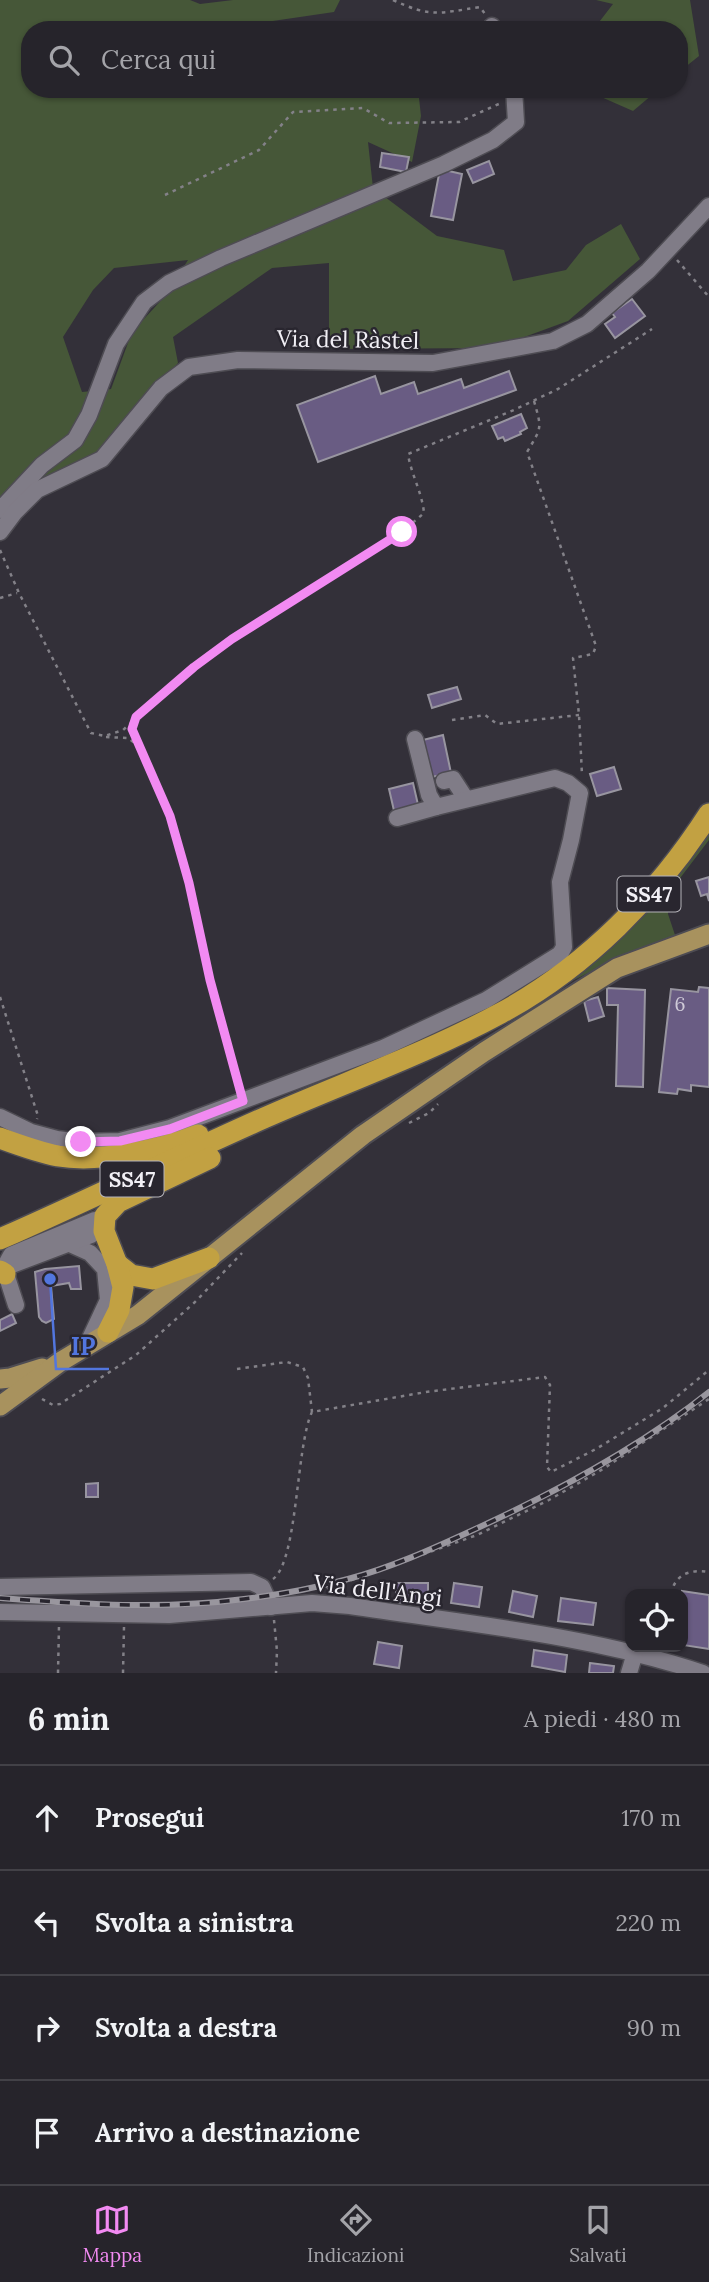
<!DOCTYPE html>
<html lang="it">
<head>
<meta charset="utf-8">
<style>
	:root { --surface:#26242b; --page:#323037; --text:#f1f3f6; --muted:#a4a4a9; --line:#424147; --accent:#f28af2 }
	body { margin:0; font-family:Lora,serif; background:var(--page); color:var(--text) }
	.controls { position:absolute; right:21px; bottom:21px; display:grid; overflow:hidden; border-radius:14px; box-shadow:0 2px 5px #0004 }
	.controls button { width:63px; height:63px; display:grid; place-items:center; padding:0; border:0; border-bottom:2px solid var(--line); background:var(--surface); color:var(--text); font:35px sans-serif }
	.stop { position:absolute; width:21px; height:21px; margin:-16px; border:5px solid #f28af2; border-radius:50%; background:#fff }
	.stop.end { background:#f28af2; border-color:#fff; box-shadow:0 2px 7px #0008 }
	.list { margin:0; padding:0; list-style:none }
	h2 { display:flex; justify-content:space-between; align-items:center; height:91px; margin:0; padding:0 28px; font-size:30px }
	h2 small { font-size:23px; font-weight:400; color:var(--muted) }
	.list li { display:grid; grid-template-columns:46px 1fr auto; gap:21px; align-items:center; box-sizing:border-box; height:105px; padding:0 28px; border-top:2px solid var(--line) }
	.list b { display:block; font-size:26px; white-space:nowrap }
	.list em { font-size:23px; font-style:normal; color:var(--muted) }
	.icon { flex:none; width:38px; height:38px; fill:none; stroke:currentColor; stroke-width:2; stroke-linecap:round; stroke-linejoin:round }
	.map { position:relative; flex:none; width:709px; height:1673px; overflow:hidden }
	.search { position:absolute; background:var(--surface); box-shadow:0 2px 5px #0004; left:21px; right:21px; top:21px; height:77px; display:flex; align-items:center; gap:18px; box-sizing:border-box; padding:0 24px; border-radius:28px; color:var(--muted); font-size:26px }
	.sheet { height:511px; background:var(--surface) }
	nav { display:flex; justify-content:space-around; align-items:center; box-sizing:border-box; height:98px; border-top:2px solid var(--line); background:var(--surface); font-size:19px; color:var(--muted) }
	nav a { display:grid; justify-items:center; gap:4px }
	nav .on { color:var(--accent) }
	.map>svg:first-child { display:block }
</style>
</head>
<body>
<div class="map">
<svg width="709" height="1673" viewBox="0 0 709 1673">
	<rect width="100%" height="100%" fill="#333039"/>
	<!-- green -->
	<g fill="#465738" fill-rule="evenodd">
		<path d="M0,0H190L200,4L233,0H340L334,12L238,26L240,30H30V89H368C383,93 401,89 418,89L421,116L412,162L368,142L373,188L437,236L504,250L513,281L566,270L586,245L621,224L640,259L568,321L494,348L329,349V263L272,268L173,337L178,363L94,461L0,507ZM188,260L166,295L132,332L111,389L82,392L63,337L93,290L114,268Z"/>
		<polygon points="596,0 690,0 699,56 679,72 679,30 593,30 613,4"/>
		<polygon points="583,89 659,89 633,111"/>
		<path d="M709,832V840L668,894V914L676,938L624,955L574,980L573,979C629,934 666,888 709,832Z"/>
	</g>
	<!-- building -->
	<g fill="#695c83" stroke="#9895a0" stroke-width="2">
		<polygon points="382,153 409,157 406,172 380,167"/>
		<polygon points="489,161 494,174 473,183 467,170"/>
		<polygon points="440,169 462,174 453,220 431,216"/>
		<polygon points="632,299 645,316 615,338 605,324 615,317 612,313"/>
		<polygon points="509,371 516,390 318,462 297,405 375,376 381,394 414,382 418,394 461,379 464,388"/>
		<polygon points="521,414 527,428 520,432 521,434 505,441 503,437 498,439 492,426"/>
		<polygon points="457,687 461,699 432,708 428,695"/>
		<polygon points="443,735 451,773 427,778 419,741"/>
		<polygon points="614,767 621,789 597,796 590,774"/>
		<polygon points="413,783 419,809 395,815 389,789"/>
		<polygon points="709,877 709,901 707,894 701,896 696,881"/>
		<polygon points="699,987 709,988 709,1087 691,1085 691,1091 678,1089 677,1094 659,1092 671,989 698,992"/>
		<polygon points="607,988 645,990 643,1087 616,1086 618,1005 607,1005"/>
		<polygon points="598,997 604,1016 589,1021 584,1001"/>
		<polygon points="79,1266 81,1289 71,1289 69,1283 51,1286 54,1319 46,1323 42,1321 39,1317 35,1272 45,1269"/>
		<polygon points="12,1314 16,1323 0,1331 0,1320"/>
		<polygon points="98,1483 98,1497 86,1497 86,1484"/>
		<polygon points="396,1583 428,1583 428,1602 396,1603"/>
		<polygon points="454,1583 482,1587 479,1607 451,1603"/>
		<polygon points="513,1591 537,1596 533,1617 509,1612"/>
		<polygon points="682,1591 709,1595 709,1649 683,1645"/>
		<polygon points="561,1598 596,1603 593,1625 558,1621"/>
		<polygon points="378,1642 402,1646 399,1668 374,1664"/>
		<polygon points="534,1650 567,1655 565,1672 532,1666"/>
		<polygon points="590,1663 614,1666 613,1673 589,1673"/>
	</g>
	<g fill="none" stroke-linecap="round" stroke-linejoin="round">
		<defs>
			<g id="minor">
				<polyline points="492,26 494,30"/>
				<polyline points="0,510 42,465 75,440 89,415 116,344 144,302 169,283 221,258 444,164 493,140 516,122 514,89"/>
				<polyline points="0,532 15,512 37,490 102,459 161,388 189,367 238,360 433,363 553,341 587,324 648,271 709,206"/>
				<polyline points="444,781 453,779 466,799"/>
				<polyline points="397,818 436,807"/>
				<polyline points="0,1117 31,1132 57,1139 81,1142 120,1141 170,1128 383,1048 486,1000 560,954 564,947 560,882 571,840 580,793 568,783 555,778 436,807 429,795 415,739"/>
				<polyline points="70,1244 90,1253 105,1269 108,1300 86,1347"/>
				<polyline points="4,1268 91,1235 99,1230 103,1222 95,1220 11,1255 4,1268 16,1305"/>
				<polyline points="0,1587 251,1582 262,1587 271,1607"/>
				<path d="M0,1612L169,1615L312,1603L350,1606C468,1624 590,1635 703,1673"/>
				<polyline points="629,1673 635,1653"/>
			</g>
			<g id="major">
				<polyline points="0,1379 10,1378 42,1368"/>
				<polyline points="0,1406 60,1362 138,1315 363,1135 484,1052 617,968 709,934"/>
			</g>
			<g id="highway">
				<path d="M0,1138C19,1145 38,1152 58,1156C98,1163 161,1150 198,1135"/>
				<path d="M0,1239C89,1200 176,1157 264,1118C343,1083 425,1054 501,1013C586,967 657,895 709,814"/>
				<polyline points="117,1264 131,1275 153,1279 209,1258"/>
				<polyline points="0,1271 5,1274"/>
				<polyline points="108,1332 119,1310 123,1287 117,1264 104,1231 105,1216 118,1202 210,1158"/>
			</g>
		</defs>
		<!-- minor casing -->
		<use href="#minor" stroke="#4e4c53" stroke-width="19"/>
		<!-- major casing -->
		<use href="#major" stroke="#4e4c53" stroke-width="23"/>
		<!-- highway casing -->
		<use href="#highway" stroke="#4e4c53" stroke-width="24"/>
		<!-- path -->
		<g stroke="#838188" stroke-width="2.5" stroke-dasharray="3.5 5" stroke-linecap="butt">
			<path d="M393,0C431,18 440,13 480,7L485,14"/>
			<polyline points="165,195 259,150 293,112 363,108 389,123 459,122 501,103"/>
			<polyline points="677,260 709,297"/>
			<path d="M534,401C542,429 542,427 527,452L596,646L593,654L573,658L579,715L582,775"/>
			<path d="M0,550L19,593L91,733L105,736L123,730L194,667L232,639L402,532L424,513C422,492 411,474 408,454L514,410L558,389L652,329"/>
			<polyline points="0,598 17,593"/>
			<polyline points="135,719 132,729 140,745"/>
			<polyline points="452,720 485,715 497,724 579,715"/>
			<polyline points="106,737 128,738 141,748 170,816 189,883 210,980 240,1087"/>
			<polyline points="0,997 38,1116 37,1119"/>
			<polyline points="409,1123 429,1113 438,1104"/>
			<polyline points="237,1369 287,1362 303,1367 308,1378 312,1412"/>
			<polyline points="42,1399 53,1405 60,1404 136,1355 195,1302 242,1253"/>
			<path d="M273,1579C298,1561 296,1445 312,1412L426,1392L545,1377L550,1385L547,1467L551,1472L596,1449L663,1408L709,1370"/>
			<polyline points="327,1589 477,1535 549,1500 603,1469 709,1399"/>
			<path d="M671,1594C675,1574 690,1569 709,1572"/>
			<polyline points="274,1620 277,1651 276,1673"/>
			<polyline points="58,1673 59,1626"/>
			<polyline points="123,1673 124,1627"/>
		</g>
		<!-- minor -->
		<use href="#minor" stroke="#807c87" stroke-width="16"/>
		<!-- major -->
		<use href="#major" stroke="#a8925e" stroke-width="19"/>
		<!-- highway -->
		<use href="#highway" stroke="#c2a142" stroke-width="21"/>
		<defs>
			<path id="rail" d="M0,1598C82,1604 161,1610 244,1599C278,1595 315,1588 348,1579C390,1568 432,1549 471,1531C554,1493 637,1449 709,1392"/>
		</defs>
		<!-- rail casing -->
		<use href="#rail" stroke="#99969e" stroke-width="6"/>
		<!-- rail -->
		<use href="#rail" stroke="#29262f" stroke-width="3.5" stroke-dasharray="10" stroke-linecap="butt"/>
	</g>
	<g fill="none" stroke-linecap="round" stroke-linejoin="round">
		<!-- route -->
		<polyline stroke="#f28af2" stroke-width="9" points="81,1142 120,1141 170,1129 243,1101 210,980 189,883 170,816 132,729 136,717 194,667 232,639 402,532"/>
	</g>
	<g text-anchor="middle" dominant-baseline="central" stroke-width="5" stroke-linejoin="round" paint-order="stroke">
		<!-- number labels -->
		<g font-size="19" fill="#cfcad8">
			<text x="680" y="1004">6</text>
		</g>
		<!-- shield labels -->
		<g fill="#29262f" stroke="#b5b3ba" stroke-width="2">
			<rect x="617.5" y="876.5" width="63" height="35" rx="5"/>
			<rect x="100.5" y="1161.5" width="63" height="35" rx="5"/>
		</g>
		<g font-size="21" font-weight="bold" fill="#f1eff5">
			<text x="649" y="894">SS47</text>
			<text x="132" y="1179">SS47</text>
		</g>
		<!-- street labels -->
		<g font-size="23" fill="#f1eff5" stroke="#29262f">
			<text transform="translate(348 339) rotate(1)">Via del Ràstel</text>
			<text transform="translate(378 1590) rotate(7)">Via dell'Angi</text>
		</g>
	</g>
	<!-- callouts -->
	<path fill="none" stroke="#5276df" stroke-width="2.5" d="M50 1279L56 1369H109"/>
	<circle fill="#5276df" stroke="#29262f" stroke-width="2.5" cx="50" cy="1279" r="7"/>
	<g font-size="24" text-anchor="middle" font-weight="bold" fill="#5276df" stroke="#29262f" stroke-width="5" stroke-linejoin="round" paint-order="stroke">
		<text x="83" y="1355">IP</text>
	</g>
</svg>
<div class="controls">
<button><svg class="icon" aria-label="locate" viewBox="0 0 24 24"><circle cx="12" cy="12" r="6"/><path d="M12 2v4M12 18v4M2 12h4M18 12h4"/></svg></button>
</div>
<div class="stop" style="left:402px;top:532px"></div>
<div class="stop end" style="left:81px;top:1142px"></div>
<div class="search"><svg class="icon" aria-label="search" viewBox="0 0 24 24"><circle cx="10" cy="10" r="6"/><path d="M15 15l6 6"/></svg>Cerca qui</div>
</div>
<section class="sheet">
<h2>6 min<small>A piedi · 480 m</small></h2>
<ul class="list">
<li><svg class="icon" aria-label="ahead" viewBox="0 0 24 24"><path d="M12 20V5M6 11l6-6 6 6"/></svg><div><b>Prosegui</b></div><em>170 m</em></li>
<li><svg class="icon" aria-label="left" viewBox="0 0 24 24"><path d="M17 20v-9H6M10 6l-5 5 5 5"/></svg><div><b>Svolta a sinistra</b></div><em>220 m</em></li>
<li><svg class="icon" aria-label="right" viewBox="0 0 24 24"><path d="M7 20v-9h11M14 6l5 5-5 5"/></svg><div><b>Svolta a destra</b></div><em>90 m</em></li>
<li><svg class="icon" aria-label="arrive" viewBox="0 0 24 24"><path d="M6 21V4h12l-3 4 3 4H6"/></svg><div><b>Arrivo a destinazione</b></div></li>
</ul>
</section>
<nav>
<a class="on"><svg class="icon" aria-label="map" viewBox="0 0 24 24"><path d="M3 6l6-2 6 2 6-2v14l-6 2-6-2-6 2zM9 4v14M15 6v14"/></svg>Mappa</a>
<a><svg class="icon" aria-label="directions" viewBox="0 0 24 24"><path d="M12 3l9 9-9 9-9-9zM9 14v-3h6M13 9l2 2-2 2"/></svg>Indicazioni</a>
<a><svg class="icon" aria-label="saved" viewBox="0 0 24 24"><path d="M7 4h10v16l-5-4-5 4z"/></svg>Salvati</a>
</nav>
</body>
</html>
